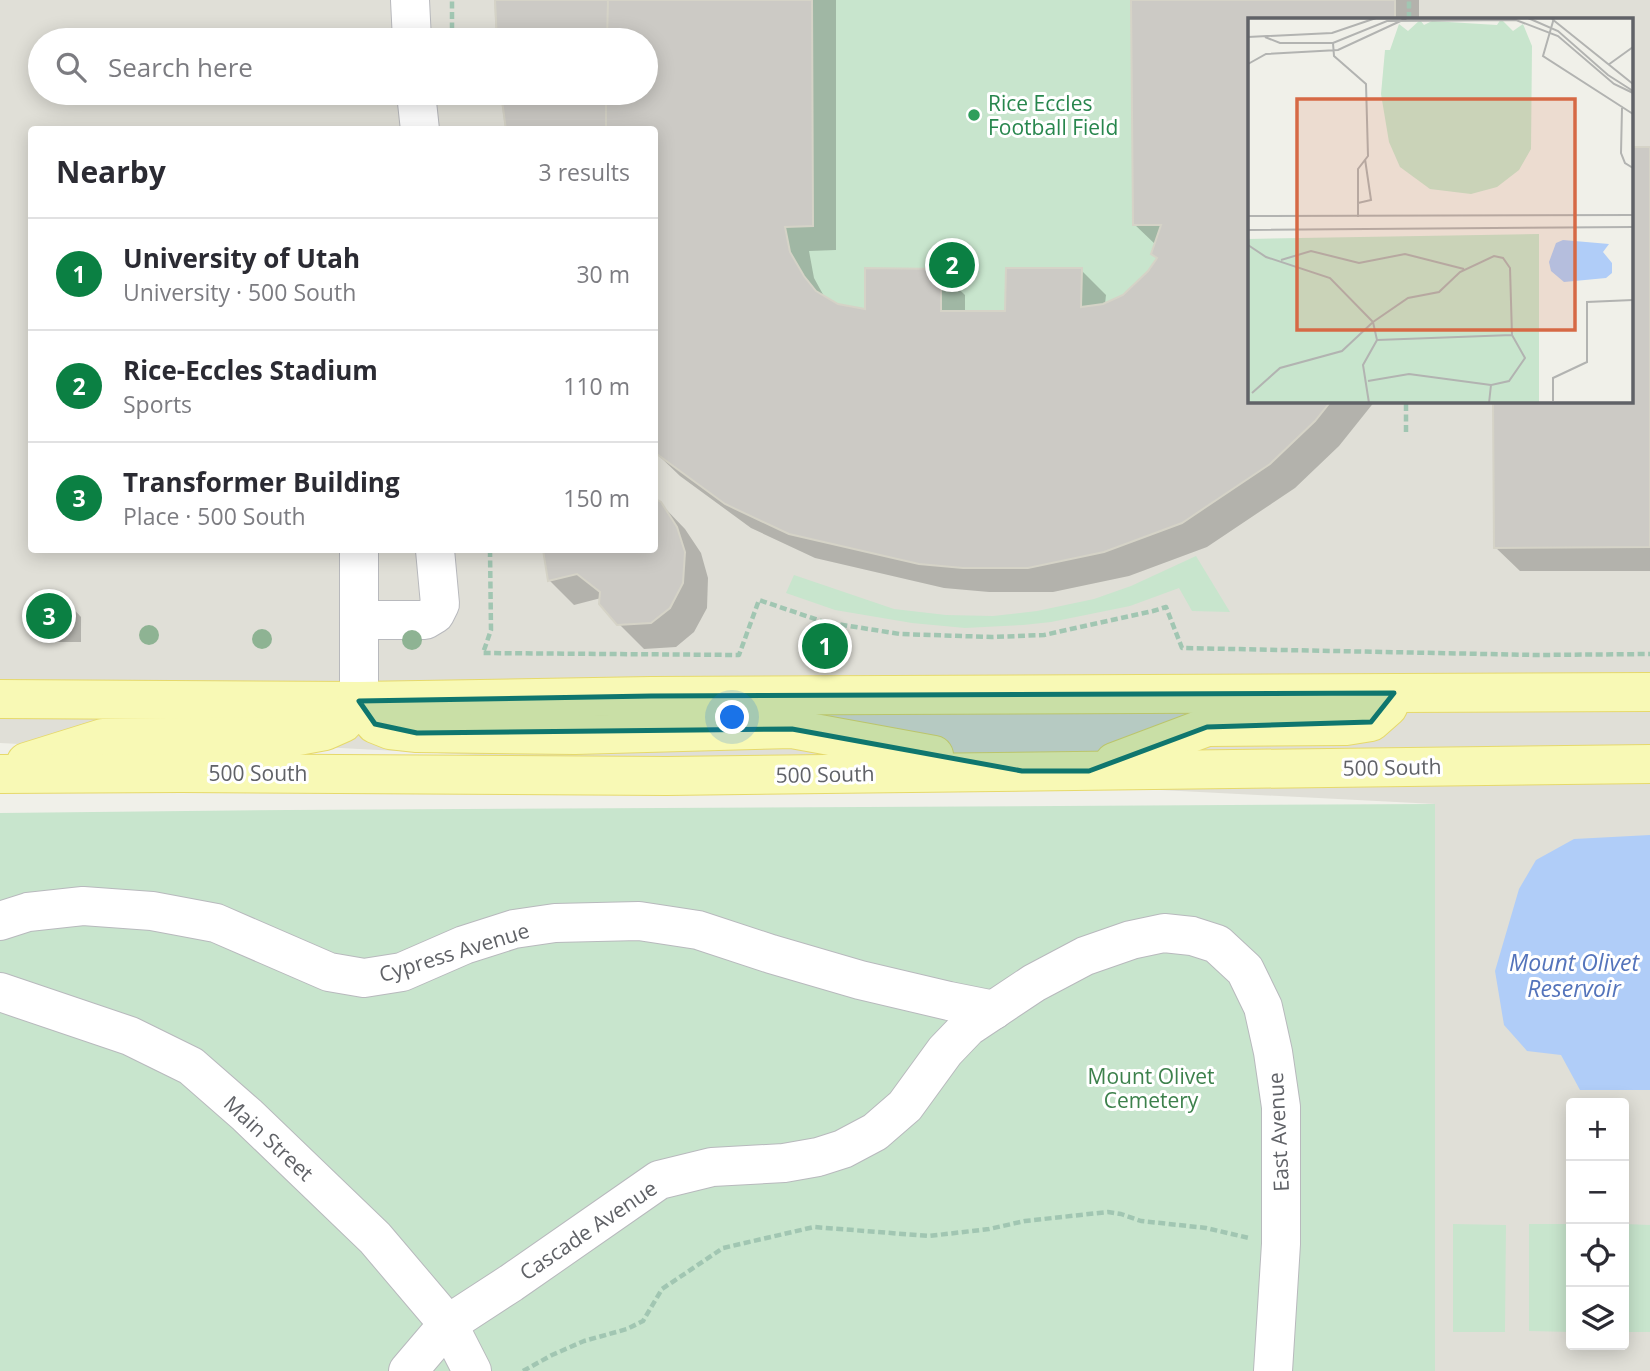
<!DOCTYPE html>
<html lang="en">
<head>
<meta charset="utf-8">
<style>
	:root { --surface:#fff; --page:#f7f7f7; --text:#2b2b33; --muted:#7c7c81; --line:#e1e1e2; --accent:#0b8043 }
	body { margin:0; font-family:"Open Sans",sans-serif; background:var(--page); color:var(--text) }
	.controls { position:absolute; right:21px; bottom:21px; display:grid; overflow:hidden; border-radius:7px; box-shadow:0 4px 18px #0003 }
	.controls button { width:63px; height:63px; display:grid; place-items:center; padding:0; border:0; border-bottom:2px solid var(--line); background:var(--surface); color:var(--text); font:35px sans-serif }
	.you { position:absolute; left:733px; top:718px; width:24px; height:24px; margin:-18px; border:5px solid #fff; border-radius:50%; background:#1a73e8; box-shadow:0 0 0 10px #1a73e833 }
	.badge { display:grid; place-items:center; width:46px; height:46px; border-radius:50%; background:var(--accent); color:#fff; font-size:23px; font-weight:700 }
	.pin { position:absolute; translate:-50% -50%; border:4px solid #fff; box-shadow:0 2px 7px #0006 }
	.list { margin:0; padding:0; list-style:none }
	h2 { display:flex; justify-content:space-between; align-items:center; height:91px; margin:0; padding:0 28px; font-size:30px }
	h2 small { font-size:23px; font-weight:400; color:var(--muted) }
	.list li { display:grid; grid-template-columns:46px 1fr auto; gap:21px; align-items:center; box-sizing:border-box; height:112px; padding:0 28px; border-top:2px solid var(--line) }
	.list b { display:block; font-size:26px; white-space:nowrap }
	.list p { margin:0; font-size:23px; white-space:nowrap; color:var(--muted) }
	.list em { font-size:23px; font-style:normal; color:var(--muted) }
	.icon { flex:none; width:38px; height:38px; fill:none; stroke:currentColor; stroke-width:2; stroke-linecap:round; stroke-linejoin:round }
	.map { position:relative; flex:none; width:1650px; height:1371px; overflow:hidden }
	.search { position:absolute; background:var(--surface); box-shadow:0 4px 18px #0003; left:28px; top:28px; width:630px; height:77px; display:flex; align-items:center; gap:18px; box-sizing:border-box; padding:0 24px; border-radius:38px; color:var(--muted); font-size:26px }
	.panel { position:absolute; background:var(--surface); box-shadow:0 4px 18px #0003; left:28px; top:126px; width:630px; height:427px; border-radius:7px }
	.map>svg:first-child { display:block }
</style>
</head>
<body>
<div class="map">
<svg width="1650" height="1371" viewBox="0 0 1650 1371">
	<rect width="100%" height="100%" fill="#f0f0e9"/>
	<!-- education -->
	<path fill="#e0dfd7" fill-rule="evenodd" d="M0,0H1650V1371H1435V804L262,744L155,751L0,743ZM1249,19H1631V401H1249ZM40,40H646V93H40ZM32,130H654V550H32ZM1571,1103H1624V1345H1571Z"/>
	<!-- green -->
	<g fill="#c8e5cd">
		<polygon points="495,0 1395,0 1395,19 1249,19 1249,401 1331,401 1315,421 1270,464 1182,523 1104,552 1028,568 963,568 919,564 789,534 725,504 655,452 654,130 506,128 501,93 646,93 646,40 497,40"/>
		<polygon points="1196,556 1230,612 1192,611 1179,588 1130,606 1051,622 1023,625 965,628 912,623 835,610 786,593 794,575 894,609 946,615 993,616 1037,611 1094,599 1131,586"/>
		<polygon points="1435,804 1435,1371 0,1371 0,813 288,810"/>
		<polygon points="1453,1224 1506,1225 1505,1332 1453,1332"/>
		<polygon points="1529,1224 1571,1224 1571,1332 1529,1331"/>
		<polygon points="1624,1224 1650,1225 1650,1332 1624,1332"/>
	</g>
	<!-- water -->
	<polygon fill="#b0cdf8" points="1650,835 1650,1090 1580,1090 1561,1055 1527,1051 1504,1025 1495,971 1519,889 1536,860 1574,839"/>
	<!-- shadow -->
	<g fill="#0003">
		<polygon points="497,0 836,0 836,250 809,251 814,278 825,298 838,305 867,312 940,271 965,295 965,313 1007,313 1081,270 1106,295 1105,304 1124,296 1150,272 1158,259 1156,245 1134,224 1132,0 1419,0 1419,19 1249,19 1249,401 1375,401 1339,446 1295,488 1207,547 1129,576 1053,592 989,592 944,588 815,558 751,528 680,476 654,451 654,130 508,130 503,93 646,93 646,40 499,40"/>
		<polygon points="1631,148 1650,148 1650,571 1520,571 1495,547 1495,401 1631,401"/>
		<polygon points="660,503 685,529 701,553 708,578 707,608 694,632 676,647 644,649 619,624 601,598 574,605 549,580 544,552 545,550 654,550"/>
		<polygon points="69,604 81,617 81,642 43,642 31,630"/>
	</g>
	<!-- building -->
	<g fill="#cccac5" stroke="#d5d3c7" stroke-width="2">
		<polygon points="495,0 812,0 813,226 785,227 790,252 804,276 816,291 838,304 865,309 865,268 941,269 941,311 1005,311 1006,268 1082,268 1081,307 1103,304 1123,295 1148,271 1157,258 1151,254 1161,225 1133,225 1131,0 1395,0 1395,19 1249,19 1249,401 1331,401 1315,421 1270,464 1182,523 1104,552 1028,568 963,568 919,564 789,534 725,504 654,452 654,130 506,128 501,93 646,93 646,40 497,40"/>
		<polygon points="495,0 608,0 607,40 497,40"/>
		<polygon points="501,93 606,93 606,130 506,130"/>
		<polygon points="1631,147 1650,147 1650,547 1494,548 1493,401 1631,401"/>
		<polygon points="654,498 661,502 677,527 685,552 683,583 670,608 651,623 617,625 599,604 600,592 577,574 548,581 543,550 654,550"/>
		<polygon points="30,602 70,602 69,631 29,630"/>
	</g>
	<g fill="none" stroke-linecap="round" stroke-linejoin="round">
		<defs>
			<g id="minor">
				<polyline points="410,0 412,40"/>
				<polyline points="416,93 420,130"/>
				<polyline points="359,550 359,701"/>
				<polyline points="359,620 425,620 435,614 440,604 435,550"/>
				<polyline points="0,921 28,912 83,906 152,911 216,923 329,972 364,978 402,972 464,945 514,929 555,923 639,921 698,930 771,954 860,980 949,1001 994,1010"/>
				<polyline points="0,992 130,1036 191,1066 247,1115 375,1238 448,1324 472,1371"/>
				<polyline points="408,1371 448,1324 511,1283 659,1180 712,1167 784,1163 818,1157 843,1149 875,1132 905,1106 945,1051 968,1027 1034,983 1085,956 1131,940 1164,933 1192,936 1217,944 1245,970 1263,1007 1273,1052 1281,1107 1281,1244 1273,1371"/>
			</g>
			<g id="major">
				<polyline points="0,699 359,701 651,696 1650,692"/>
				<polyline points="26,762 103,738 298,736 325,731 343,723 359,701 375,724 390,730 417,733 575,735 792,729 934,755"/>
				<polyline points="1114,762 1207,727 1346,726 1371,722 1388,707 1394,693"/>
				<polyline points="0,774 181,773 667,776 1650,764"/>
			</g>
		</defs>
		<!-- minor casing -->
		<use href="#minor" stroke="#b8b9bd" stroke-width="40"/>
		<!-- major casing -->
		<use href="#major" stroke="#e6d96b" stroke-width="40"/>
		<!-- path -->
		<g stroke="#a1c6b2" stroke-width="4.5" stroke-dasharray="7 3.5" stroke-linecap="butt">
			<polyline points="1409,19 1409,0"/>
			<polyline points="452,40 452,0"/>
			<polyline points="1406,432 1406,401"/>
			<polyline points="490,550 491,630 483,653 739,655 759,600 824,622 900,634 992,637 1044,635 1153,611 1166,607 1182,648 1537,655 1650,654"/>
			<polyline points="523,1371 552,1355 584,1341 627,1329 643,1321 662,1289 723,1248 814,1227 929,1236 989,1229 1025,1221 1108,1212 1121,1214 1141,1221 1206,1228 1249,1238"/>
		</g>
		<!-- minor -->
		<use href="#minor" stroke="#fff" stroke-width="38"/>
		<!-- major -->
		<use href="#major" stroke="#f8f9b5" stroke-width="38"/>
	</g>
	<!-- trees -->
	<g fill="#8eb393">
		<circle cx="149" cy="635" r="10"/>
		<circle cx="262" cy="639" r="10"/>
		<circle cx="412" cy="640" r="10"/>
	</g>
	<!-- marked area -->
	<path fill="#0f766e" fill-opacity="0.2" stroke="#0f766e" stroke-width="5" stroke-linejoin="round" d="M1394,693L1371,722L1207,727L1089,771H1022L792,729L417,733L375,724L359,701L651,696Z"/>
	<!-- markers -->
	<circle fill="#2e9e5b" stroke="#fff" stroke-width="2.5" cx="974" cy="115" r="7"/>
	<g text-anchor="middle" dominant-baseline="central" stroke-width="6" stroke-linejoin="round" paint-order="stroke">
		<!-- leisure labels -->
		<g font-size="21" fill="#27864d" stroke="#fff" text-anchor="start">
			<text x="988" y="103">Rice Eccles<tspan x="988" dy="24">Football Field</tspan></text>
		</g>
		<!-- street labels -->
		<g font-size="21" fill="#606267" stroke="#fff">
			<text transform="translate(1392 767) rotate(-1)">500 South</text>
			<text x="258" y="773">500 South</text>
			<text transform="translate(825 774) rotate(-1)">500 South</text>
			<text transform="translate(454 952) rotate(-17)">Cypress Avenue</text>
			<text transform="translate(1278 1132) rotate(-93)">East Avenue</text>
			<text transform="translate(269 1138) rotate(43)">Main Street</text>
			<text transform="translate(588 1230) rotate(-34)">Cascade Avenue</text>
		</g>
		<!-- park labels -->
		<g font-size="21" fill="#3d814c" stroke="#fff">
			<text x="1151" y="1076">Mount Olivet<tspan x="1151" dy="24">Cemetery</tspan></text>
		</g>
		<!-- water labels -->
		<g font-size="23" font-style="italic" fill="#5474bb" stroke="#fff">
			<text x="1574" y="962">Mount Olivet<tspan x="1574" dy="26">Reservoir</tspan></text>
		</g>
	</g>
	<!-- overview -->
	<g transform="translate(1248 18)">
		<rect width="385" height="385" fill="#f0f0e9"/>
		<path d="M253,1L265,13L275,6L284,28L283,131L271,152L249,169L223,176L182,171L152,149L141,124L133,76L137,32H142L151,6L160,13L172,2L176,7L184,3L249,7ZM291,216V385H0V221Z" fill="#c8e5cd"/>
		<path d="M315,222L361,226L355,234L364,245V255L358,260L316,264L303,253L301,244L308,225Z" fill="#b0cdf8"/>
		<path fill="none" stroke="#b2b3b1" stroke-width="2" d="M280,0L310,13L360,57L385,73M306,0L295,38L385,96M304,1L385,66M0,19L84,15L128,0M17,19L32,25H85L139,3L268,2L310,18L366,66L385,75M85,25L86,38L118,66L120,138L110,151V199M0,46L18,36L90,32L159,0M360,47L385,29M374,90L373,135L377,145L385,150M110,185L123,182L117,141M0,198L385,197M0,212L385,209M0,227L18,239L82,260L125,304L129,322L115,347L121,385M33,242L63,233L111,245L157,236L216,251M129,322L264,317M120,363L161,356L243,367M4,375L32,350L94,333L125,304L160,280L191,274L212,254L246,238L255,240L262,250L264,317L277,340L261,363L243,367L241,385M305,383V360L339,344V284L385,282"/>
		<path fill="#d66945" fill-opacity="0.15" stroke="#d66945" stroke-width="3.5" d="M49,81H327V312H49Z"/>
		<rect width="385" height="385" fill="none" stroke="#606267" stroke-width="3.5"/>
	</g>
</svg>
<div class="controls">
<button>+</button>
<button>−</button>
<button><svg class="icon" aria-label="locate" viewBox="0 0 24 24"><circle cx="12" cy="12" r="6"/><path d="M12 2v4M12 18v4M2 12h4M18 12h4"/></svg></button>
<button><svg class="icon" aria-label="layers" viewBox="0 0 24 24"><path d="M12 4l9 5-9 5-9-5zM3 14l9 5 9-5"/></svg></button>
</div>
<div class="you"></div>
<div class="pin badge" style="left:825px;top:646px">1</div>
<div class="pin badge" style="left:952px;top:265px">2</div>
<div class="pin badge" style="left:49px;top:616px">3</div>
<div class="search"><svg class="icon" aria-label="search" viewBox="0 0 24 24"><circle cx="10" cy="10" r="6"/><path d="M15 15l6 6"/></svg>Search here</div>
<section class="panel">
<h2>Nearby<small>3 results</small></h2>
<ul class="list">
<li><span class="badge">1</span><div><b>University of Utah</b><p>University · 500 South</p></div><em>30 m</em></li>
<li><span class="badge">2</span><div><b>Rice-Eccles Stadium</b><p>Sports</p></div><em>110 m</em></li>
<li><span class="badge">3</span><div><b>Transformer Building</b><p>Place · 500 South</p></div><em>150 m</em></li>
</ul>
</section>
</div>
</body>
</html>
